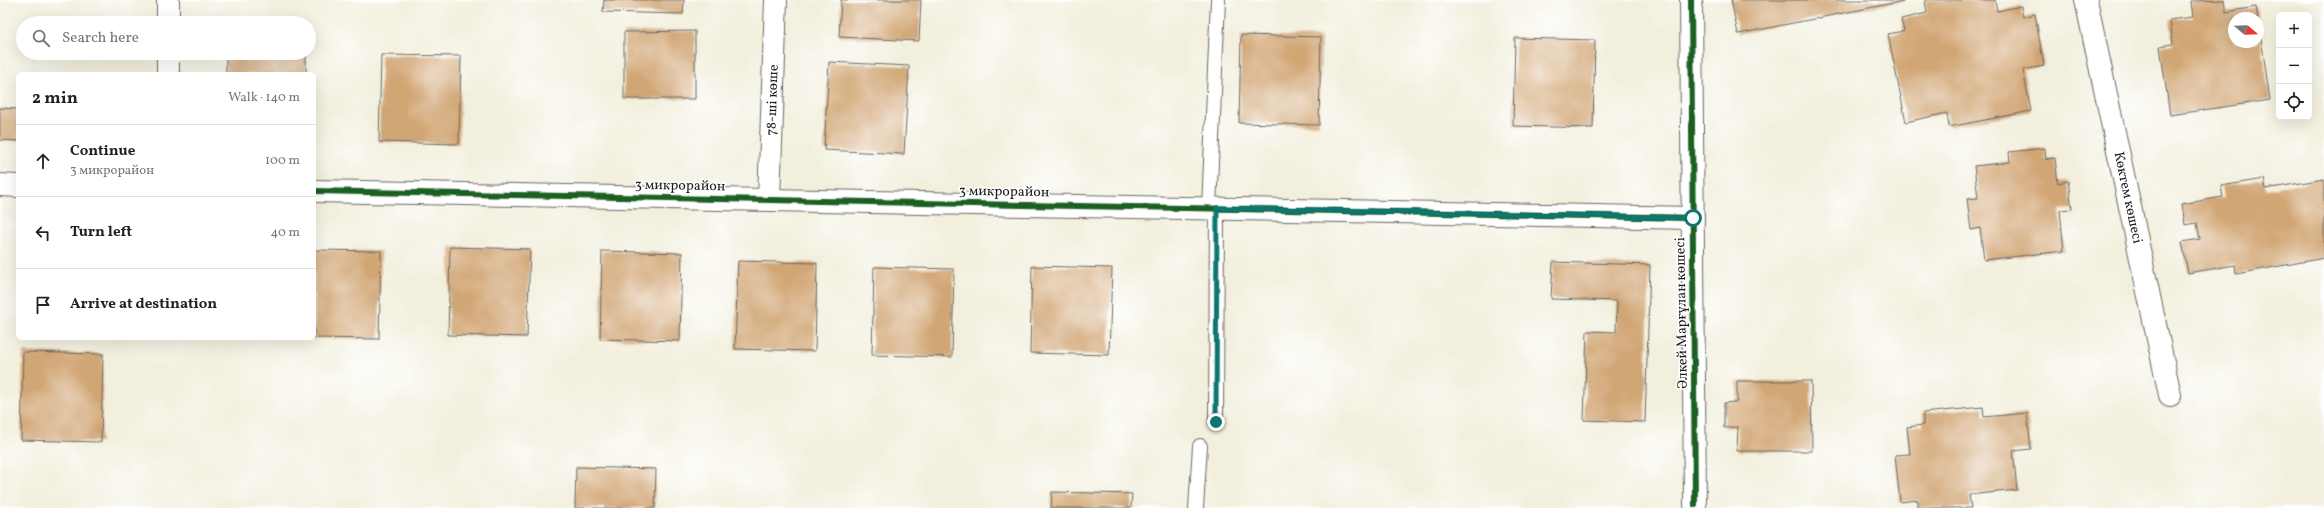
<!DOCTYPE html>
<html lang="en">
<head>
<meta charset="utf-8">
<style>
	:root { --surface:#fff; --page:#f6f6f6; --text:#222; --muted:#767676; --line:#e0e0e0 }
	body { margin:0; font-family:Vollkorn,serif; background:var(--page); color:var(--text) }
	.controls { position:absolute; right:12px; top:12px; display:grid; overflow:hidden; border-radius:6px; box-shadow:0 4px 16px #0002 }
	.controls button { width:36px; height:36px; display:grid; place-items:center; padding:0; border:0; border-bottom:1px solid var(--line); background:var(--surface); color:var(--text); font:20px sans-serif }
	.compass { position:absolute; left:2228px; top:12px; width:36px; height:36px; border-radius:50%; background:var(--surface); box-shadow:0 4px 16px #0002; rotate:109deg }
	.stop { position:absolute; width:12px; height:12px; margin:-9px; border:3px solid #0f766e; border-radius:50%; background:#fff }
	.stop.end { background:#0f766e; border-color:#fff; box-shadow:0 1px 4px #0008 }
	.list { margin:0; padding:0; list-style:none }
	h2 { display:flex; justify-content:space-between; align-items:center; height:52px; margin:0; padding:0 16px; font-size:17px }
	h2 small { font-size:13px; font-weight:400; color:var(--muted) }
	.list li { display:grid; grid-template-columns:26px 1fr auto; gap:12px; align-items:center; box-sizing:border-box; height:72px; padding:0 16px; border-top:1px solid var(--line) }
	.list b { display:block; font-size:15px; white-space:nowrap }
	.list p { margin:0; font-size:13px; white-space:nowrap; color:var(--muted) }
	.list em { font-size:13px; font-style:normal; color:var(--muted) }
	.icon { flex:none; width:22px; height:22px; fill:none; stroke:currentColor; stroke-width:2; stroke-linecap:round; stroke-linejoin:round }
	.map { position:relative; flex:none; width:2324px; height:508px; overflow:hidden }
	.search { position:absolute; background:var(--surface); box-shadow:0 4px 16px #0002; left:16px; top:16px; width:300px; height:44px; display:flex; align-items:center; gap:10px; box-sizing:border-box; padding:0 14px; border-radius:22px; color:var(--muted); font-size:15px }
	.panel { position:absolute; background:var(--surface); box-shadow:0 4px 16px #0002; left:16px; top:72px; width:300px; height:268px; border-radius:6px }
	.map>svg:first-child { display:block }
</style>
</head>
<body>
<div class="map">
<svg width="2324" height="508" viewBox="0 0 2324 508">
	<rect width="100%" height="100%" fill="#fff"/>
	<filter id="ink" filterUnits="userSpaceOnUse"><feTurbulence type="fractalNoise" baseFrequency=".025" numOctaves="2"/><feDisplacementMap in="SourceGraphic" scale="8" xChannelSelector="R" yChannelSelector="G"/><feConvolveMatrix kernelMatrix="1 2 1 2 8 2 1 2 1" color-interpolation-filters="sRGB"/></filter>
	<filter id="wash" filterUnits="userSpaceOnUse"><feTurbulence type="fractalNoise" baseFrequency=".012" numOctaves="4" result="noise"/><feDisplacementMap in="SourceGraphic" scale="16" xChannelSelector="R" yChannelSelector="G"/><feGaussianBlur stdDeviation="0.9" result="paint"/><feColorMatrix in="noise" values="0 0 0 0 0 0 0 0 0 0 0 0 0 0 0 0 0 1.4 0 .05"/><feComposite in="paint" operator="in"/></filter>
	<g filter="url(#wash)">
		<rect width="100%" height="100%" fill="#f2efdd"/>
		<g id="blocks">
			<!-- building -->
			<g fill="#d1a675">
				<polygon points="604,0 684,0 683,14 603,12"/>
				<polygon points="841,0 921,0 919,41 839,37"/>
				<polygon points="1731,0 1904,0 1904,1 1738,34"/>
				<polygon points="1925,0 1995,0 1997,11 2021,6 2023,17 2035,14 2044,66 2023,70 2031,111 1949,127 1947,113 1906,122 1888,34 1904,31 1901,19 1927,13"/>
				<polygon points="2224,0 2226,12 2256,7 2258,18 2234,18 2234,42 2258,42 2259,24 2270,100 2170,115 2160,46 2173,44 2170,20 2193,17 2191,1"/>
				<polygon points="695,31 695,99 624,99 624,32"/>
				<polygon points="1241,35 1321,37 1319,125 1239,123"/>
				<polygon points="1515,38 1595,40 1593,128 1513,126"/>
				<rect x="226" y="53" width="80" height="21"/>
				<polygon points="381,55 461,56 459,144 379,142"/>
				<polygon points="829,62 909,66 904,154 824,150"/>
				<polygon points="0,108 18,109 18,141 0,140"/>
				<polygon points="2045,148 2046,159 2055,158 2058,183 2068,181 2072,209 2060,210 2064,251 1984,260 1980,228 1971,230 1967,199 1978,198 1974,166 2010,162 2009,152"/>
				<polygon points="2264,179 2266,189 2324,179 2324,258 2236,274 2235,265 2188,273 2182,242 2200,239 2197,223 2185,225 2182,204 2223,197 2221,186"/>
				<polygon points="450,247 530,249 527,337 448,335"/>
				<polygon points="314,250 381,251 379,339 314,338"/>
				<polygon points="602,251 682,253 680,341 600,339"/>
				<polygon points="738,261 817,263 815,351 735,349"/>
				<polygon points="1553,262 1650,265 1645,422 1584,420 1587,331 1616,332 1617,301 1551,299"/>
				<polygon points="1032,266 1112,268 1109,355 1030,353"/>
				<polygon points="874,267 954,269 952,357 872,355"/>
				<polygon points="23,352 103,354 101,442 21,440"/>
				<polygon points="1737,381 1811,381 1812,451 1737,451 1738,427 1724,428 1724,403 1737,402"/>
				<polygon points="1983,407 1984,417 2027,413 2031,449 2013,451 2017,490 1969,495 1971,508 1918,508 1918,500 1900,502 1895,455 1910,454 1907,427 1923,425 1923,413"/>
				<polygon points="576,467 656,469 655,508 575,508"/>
				<polygon points="1052,492 1132,494 1131,508 1051,508"/>
			</g>
		</g>
	</g>
	<g filter="url(#ink)">
		<use href="#blocks" fill-opacity="0" stroke="#676660" stroke-width="1"/>
		<g fill="none" stroke-linecap="round" stroke-linejoin="round">
			<defs>
				<g id="lane">
					<polyline points="1209,208 1218,0"/>
					<polyline points="1216,422 1217,208"/>
					<polyline points="1196,508 1200,446"/>
				</g>
				<g id="street">
					<polyline points="1691,0 1695,505"/>
					<path id="s1" d="M2086,0L2170,395"/>
					<polyline points="168,23 168,0"/>
					<polyline points="168,74 168,53"/>
					<polyline points="0,185 18,186"/>
					<polyline points="314,191 1693,218"/>
					<path id="s2" d="M769,200L776,0"/>
				</g>
			</defs>
			<!-- lane casing -->
			<use href="#lane" stroke="#676660" stroke-width="16"/>
			<!-- street casing -->
			<use href="#street" stroke="#676660" stroke-width="24"/>
			<!-- lane -->
			<use href="#lane" stroke="#fff" stroke-width="14"/>
			<!-- street -->
			<use href="#street" stroke="#fff" stroke-width="22"/>
			<defs>
				<g id="cycleway">
					<polyline points="1691,0 1695,505"/>
					<polyline points="314,191 1693,218"/>
				</g>
			</defs>
			<!-- cycleway casing -->
			<use href="#cycleway" stroke="#fff" stroke-width="8"/>
			<!-- cycleway -->
			<use href="#cycleway" stroke="#1b5e20" stroke-width="6"/>
		</g>
	</g>
	<g fill="none" stroke-linecap="round" stroke-linejoin="round" filter="url(#ink)">
		<!-- route -->
		<polyline stroke="#0f766e" stroke-width="5" points="1216,422 1217,208 1693,218"/>
	</g>
	<g text-anchor="middle" dominant-baseline="central" stroke-width="3" stroke-linejoin="round" paint-order="stroke">
		<!-- street labels -->
		<g font-size="14" fill="#1c1c1c" stroke="#fff">
			<text stroke="none"><textPath href="#s2" startOffset="100">78-ші көше</textPath></text>
			<text transform="translate(680 186) rotate(1)">3 микрорайон</text>
			<text transform="translate(1004 192) rotate(1)">3 микрорайон</text>
			<text stroke="none"><textPath href="#s1" startOffset="202">Көктем көшесі</textPath></text>
			<text transform="translate(1682 313) rotate(-91)">Әлкей Марғұлан көшесі</text>
		</g>
	</g>
</svg>
<div class="controls">
<button>+</button>
<button>−</button>
<button><svg class="icon" aria-label="locate" viewBox="0 0 24 24"><circle cx="12" cy="12" r="6"/><path d="M12 2v4M12 18v4M2 12h4M18 12h4"/></svg></button>
</div>
<svg class="compass" viewBox="-18 -18 36 36"><path d="M0-13l5 13h-10z" fill="#e53935"/><path d="M0 13l5-13h-10z" fill="#767676"/></svg>
<div class="stop" style="left:1693px;top:218px"></div>
<div class="stop end" style="left:1216px;top:422px"></div>
<div class="search"><svg class="icon" aria-label="search" viewBox="0 0 24 24"><circle cx="10" cy="10" r="6"/><path d="M15 15l6 6"/></svg>Search here</div>
<section class="panel">
<h2>2 min<small>Walk · 140 m</small></h2>
<ul class="list">
<li><svg class="icon" aria-label="ahead" viewBox="0 0 24 24"><path d="M12 20V5M6 11l6-6 6 6"/></svg><div><b>Continue</b><p>3 микрорайон</p></div><em>100 m</em></li>
<li><svg class="icon" aria-label="left" viewBox="0 0 24 24"><path d="M17 20v-9H6M10 6l-5 5 5 5"/></svg><div><b>Turn left</b></div><em>40 m</em></li>
<li><svg class="icon" aria-label="arrive" viewBox="0 0 24 24"><path d="M6 21V4h12l-3 4 3 4H6"/></svg><div><b>Arrive at destination</b></div></li>
</ul>
</section>
</div>
</body>
</html>
